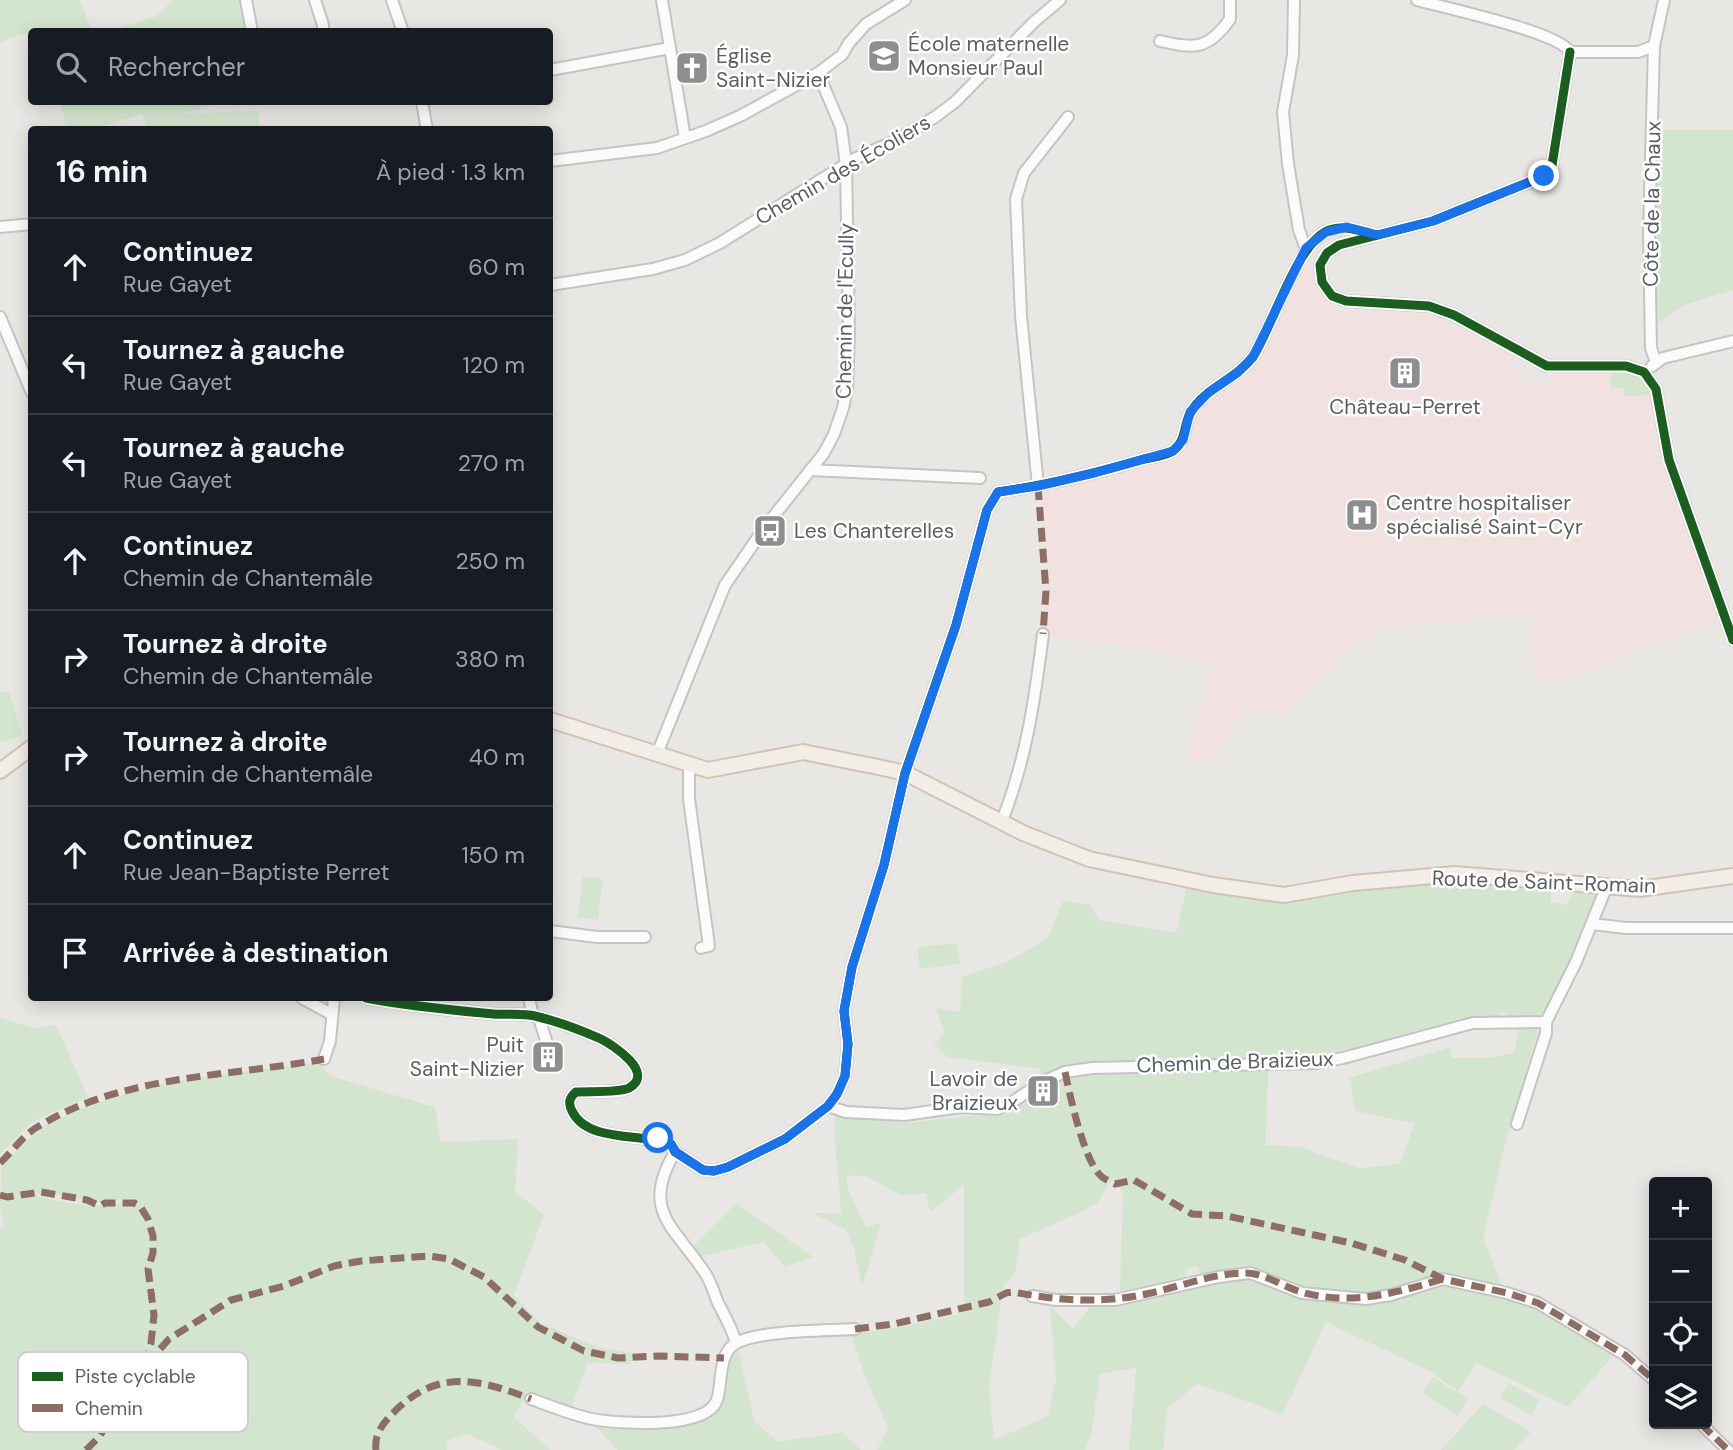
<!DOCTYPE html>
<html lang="fr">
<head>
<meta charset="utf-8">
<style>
	:root { --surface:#171b24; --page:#242831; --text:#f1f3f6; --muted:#9ea1a6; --line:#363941 }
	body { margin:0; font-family:"DM Sans",sans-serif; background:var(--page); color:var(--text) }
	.controls { position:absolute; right:21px; bottom:21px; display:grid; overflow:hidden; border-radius:7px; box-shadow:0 4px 18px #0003 }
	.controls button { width:63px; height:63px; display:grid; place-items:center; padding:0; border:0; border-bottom:2px solid var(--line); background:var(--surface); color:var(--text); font:35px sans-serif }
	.stop { position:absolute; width:21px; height:21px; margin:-16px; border:5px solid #1a73e8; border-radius:50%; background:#fff }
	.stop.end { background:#1a73e8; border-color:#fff; box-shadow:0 2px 7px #0008 }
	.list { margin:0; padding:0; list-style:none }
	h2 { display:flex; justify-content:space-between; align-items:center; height:91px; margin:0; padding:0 28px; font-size:30px }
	h2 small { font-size:23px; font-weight:400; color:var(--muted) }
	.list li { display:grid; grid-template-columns:46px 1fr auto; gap:21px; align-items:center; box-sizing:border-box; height:98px; padding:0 28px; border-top:2px solid var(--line) }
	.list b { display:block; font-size:26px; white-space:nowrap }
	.list p { margin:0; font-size:23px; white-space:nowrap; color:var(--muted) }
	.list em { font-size:23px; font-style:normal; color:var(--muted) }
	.icon { flex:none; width:38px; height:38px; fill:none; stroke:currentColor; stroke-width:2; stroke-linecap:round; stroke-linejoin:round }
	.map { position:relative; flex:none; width:1733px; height:1450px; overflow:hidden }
	.search { position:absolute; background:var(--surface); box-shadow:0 4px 18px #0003; left:28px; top:28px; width:525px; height:77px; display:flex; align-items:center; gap:18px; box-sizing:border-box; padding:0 24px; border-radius:7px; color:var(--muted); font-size:26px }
	.panel { position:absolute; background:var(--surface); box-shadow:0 4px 18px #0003; left:28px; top:126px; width:525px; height:875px; border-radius:7px }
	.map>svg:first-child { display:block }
</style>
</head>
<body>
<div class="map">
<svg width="1733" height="1450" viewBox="0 0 1733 1450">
	<rect width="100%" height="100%" fill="#e9e7e4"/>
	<!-- medical -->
	<polygon fill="#f2e1e1" points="1306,263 1313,271 1317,288 1333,306 1345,310 1415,312 1445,320 1513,354 1516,357 1519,383 1552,383 1553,371 1610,369 1623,387 1624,396 1651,395 1665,468 1720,621 1567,677 1536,682 1529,615 1382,628 1339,658 1284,716 1250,709 1232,724 1212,762 1187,760 1213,663 1134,646 1045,636 1047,586 1040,493 1179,455 1184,451 1198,411 1215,395 1239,378 1264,349"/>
	<!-- green -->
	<g fill="#d4e5cf" fill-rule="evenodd">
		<polygon points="0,0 80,0 92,31 34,30 0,42"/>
		<polygon points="173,0 240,0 246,31 113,31 157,16"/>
		<polygon points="59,102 215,102 216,104 181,114 259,111 259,129 149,129 142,114 94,129 69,129"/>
		<polygon points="1655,130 1733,130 1733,290 1687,304 1654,325"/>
		<path d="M1610,369C1628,371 1644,375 1651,395L1624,396L1623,388H1611Z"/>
		<polygon points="9,691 22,736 3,742 0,740 0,693"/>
		<polygon points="583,876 603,879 598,920 578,917"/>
		<path d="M1461,882L1551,890V902L1567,905L1574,891L1600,893L1543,1018L1507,1019L1506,1013H1500L1498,1018C1429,1018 1364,1052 1296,1059L1092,1064L1042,1079L1040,1069L948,1057L934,1045L944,1033L936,1008L960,1012L962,977L1013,959L1048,937L1063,901L1090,905L1099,920L1176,933L1187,887L1282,901L1356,890Z"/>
		<polygon points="957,943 960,964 920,969 917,947"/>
		<polygon points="0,1018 35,1028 56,1025 88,1097 32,1122 0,1154"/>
		<path d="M1519,1028L1537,1029V1034L1505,1144L1483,1239L1500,1279L1505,1297L1537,1306L1612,1357L1568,1407L1477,1363L1458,1391L1429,1371L1326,1322L1283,1414L1197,1384L1167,1409L1163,1450H1129L1136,1368L1100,1374L1091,1435L1085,1450H877L888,1428L864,1374L851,1334L902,1327L964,1313V1185L930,1212L926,1193L903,1196L867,1177L846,1175L848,1189L866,1227L881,1223L862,1287L853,1246L845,1229L813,1213H841L835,1141V1116L904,1123L967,1116L1001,1115L1043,1086L1068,1074L1093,1071L1268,1070L1266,1145L1300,1147L1359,1168L1400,1164L1414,1124L1356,1111L1349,1078L1450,1047L1451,1058H1487L1514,1053ZM1113,1178L1123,1193L1120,1291L1186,1279L1187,1269L1197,1266L1201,1275L1248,1267L1306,1288L1365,1292L1390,1289L1396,1296L1366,1302L1307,1301L1252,1278L1195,1286L1150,1299L1089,1308L1073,1329L1050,1306L1056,1379L1048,1416L994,1440L989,1389L1003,1287L1016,1271L1020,1239L1081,1212L1097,1203Z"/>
		<path d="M318,1062L330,1076L435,1107L441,1142L518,1139L515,1191L544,1215L514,1295L541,1323L597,1347L633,1353L631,1364L588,1363L571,1408L528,1391L514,1417L550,1450H502L467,1434L446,1441L447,1450H0V1229L4,1228L0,1205L2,1165L41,1127L90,1105L132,1092L182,1080ZM36,1193H46L93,1202L136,1198C100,1212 74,1204 37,1196Z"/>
		<polygon points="736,1203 813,1257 785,1267 764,1242 698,1257 691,1248"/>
		<polygon points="739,1351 754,1421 778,1442 842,1432 861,1450 618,1450 590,1421 658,1429 708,1420 721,1405 726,1364"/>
		<polygon points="1433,1377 1468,1399 1458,1416 1422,1393"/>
		<polygon points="1509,1383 1540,1400 1531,1415 1500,1398"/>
		<polygon points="1483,1404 1531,1432 1514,1450 1441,1450"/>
	</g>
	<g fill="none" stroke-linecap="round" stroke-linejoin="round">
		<defs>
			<g id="minor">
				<polyline points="246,0 252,32"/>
				<polyline points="315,0 323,25 323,32"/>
				<polyline points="392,0 403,32"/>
				<polyline points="662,0 685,138"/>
				<polyline points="1294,0 1293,55 1283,112 1288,164 1299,230 1306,249"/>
				<path d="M1417,0C1445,8 1559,32 1570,52"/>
				<path d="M1160,41C1195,49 1208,50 1230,19V0"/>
				<polyline points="1654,46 1649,233 1651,348 1656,362"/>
				<polyline points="1570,52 1552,165 1544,176 1433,221 1339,245 1327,253 1320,265 1322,282 1332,296 1346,301 1429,306 1454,315 1547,366 1626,366 1644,372 1656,389 1669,460 1733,640"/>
				<polyline points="1570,52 1638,52 1654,46 1664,0"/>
				<polyline points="550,70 670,48"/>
				<polyline points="422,102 427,130"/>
				<polyline points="550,161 657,148 706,131 742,115 818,73 842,55 849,43 866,24 905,0"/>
				<polyline points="0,227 32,224"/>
				<polyline points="550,285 653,269 685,260 720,243 854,159 895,141 935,117 955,102 1034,22 1060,0"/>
				<polyline points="0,317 32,393"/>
				<polyline points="1652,366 1663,358 1733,341"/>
				<polyline points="810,470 980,478"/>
				<polyline points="1038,486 1021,316 1016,199 1024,173 1068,117"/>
				<polyline points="657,754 725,585 765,527 824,453 834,434 843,408 847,389 849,333 846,164 841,127 818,73"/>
				<polyline points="689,764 689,799 709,946 701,948"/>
				<path d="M1001,823C1026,762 1035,698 1043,634"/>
				<polyline points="1592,924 1626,928 1733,928"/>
				<polyline points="550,931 597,937 645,937"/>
				<polyline points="302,998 331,1014"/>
				<path d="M366,998C408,1006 450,1010 493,1014C506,1015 522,1013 535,1016C556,1021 581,1030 601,1039C613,1045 656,1073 629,1088C619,1093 589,1091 576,1092C569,1098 568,1103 572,1111C587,1143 643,1133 671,1144L675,1152L703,1170L714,1171L728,1167L785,1139L828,1106L837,1094L845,1076L848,1044L844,1011L852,967L884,865L905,773L956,625L987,510L998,492C1048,485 1096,473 1144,459C1153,457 1167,456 1174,450C1187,440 1183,424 1191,412C1205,387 1238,379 1254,355C1273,324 1296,248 1325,232C1341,223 1360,231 1377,235"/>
				<polyline points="529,998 533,1016"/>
				<polyline points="539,1018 552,1059"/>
				<polyline points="324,1059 330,1041 334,998"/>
				<polyline points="828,1106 846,1112 904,1115 961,1107 997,1109 1008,1105 1042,1082 1065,1072 1092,1068 1317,1063 1343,1058 1473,1023 1546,1022 1576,962 1606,888"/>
				<polyline points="1517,1124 1546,1033 1546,1022"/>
				<path d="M675,1152C640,1211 674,1226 705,1273C711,1282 714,1293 718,1303C725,1316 732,1328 736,1343"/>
				<polyline points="1032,1296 1056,1300 1115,1300 1218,1277 1250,1273 1302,1293 1366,1299 1391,1295 1443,1279 1507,1293 1538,1303 1625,1355 1654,1380"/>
				<path d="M531,1399C551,1406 572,1415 592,1419C618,1424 707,1430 717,1400C723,1382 717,1352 738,1342C766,1330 823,1331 855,1329"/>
				<polyline points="1701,1424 1728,1450"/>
			</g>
			<g id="major">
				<polyline points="550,720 708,770 803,752 878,767 905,773 1023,833 1089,859 1213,885 1284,895 1353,883 1455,874 1640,889 1733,876"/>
				<polyline points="0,771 32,747"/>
			</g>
		</defs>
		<!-- minor casing -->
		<use href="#minor" stroke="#c4c4c4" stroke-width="14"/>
		<!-- major casing -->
		<use href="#major" stroke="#d1c3b1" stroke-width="18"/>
		<!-- minor -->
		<use href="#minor" stroke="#fcfbfb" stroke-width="10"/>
		<!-- major -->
		<use href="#major" stroke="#f2eee7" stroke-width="14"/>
		<!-- quiet -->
		<g stroke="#8d6e63" stroke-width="7" stroke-dasharray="14 7" stroke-linecap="butt">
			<polyline points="1038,486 1046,591 1043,634"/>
			<path d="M1065,1072C1070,1096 1084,1161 1101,1176C1104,1179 1111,1182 1115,1184L1134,1180L1192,1214L1227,1216L1351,1243L1405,1260L1443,1279L1507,1293L1538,1303L1625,1355L1654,1380"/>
			<path d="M0,1163C13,1151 24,1134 39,1126C125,1074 229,1077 324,1059"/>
			<polyline points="0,1195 7,1197 41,1192 87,1200 100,1206 105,1203 134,1203 140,1206 148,1219 153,1236 153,1253 148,1269 154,1315 151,1343 145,1363"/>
			<path d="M855,1329L894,1324L989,1302L1006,1293L1013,1292C1063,1301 1101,1304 1151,1293C1182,1286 1214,1273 1246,1273C1264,1273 1284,1287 1301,1292C1351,1306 1396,1293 1443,1279"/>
			<polyline points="1701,1424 1728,1450"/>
			<polyline points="86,1450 99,1437 144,1367 169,1339 231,1300 284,1286 334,1266 361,1261 429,1256 449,1259 484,1277 538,1327 584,1351 618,1358 659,1356 724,1358"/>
			<path d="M376,1450C374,1434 383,1423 394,1412C438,1368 479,1379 531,1399"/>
		</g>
		<defs>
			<g id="cycleway">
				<polyline points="1570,52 1552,165 1544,176 1433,221 1339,245 1327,253 1320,265 1322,282 1332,296 1346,301 1429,306 1454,315 1547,366 1626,366 1644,372 1656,389 1669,460 1733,640"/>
				<path d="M366,998C408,1006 450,1010 493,1014C506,1015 522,1013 535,1016C556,1021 581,1030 601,1039C613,1045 656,1073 629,1088C619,1093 589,1091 576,1092C569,1098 568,1103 572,1111C587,1143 643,1133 671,1144L675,1152L703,1170L714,1171L728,1167L785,1139L828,1106L837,1094L845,1076L848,1044L844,1011L852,967L884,865L905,773L956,625L987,510L998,492C1048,485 1096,473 1144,459C1153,457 1167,456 1174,450C1187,440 1183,424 1191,412C1205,387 1238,379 1254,355C1273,324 1296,248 1325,232C1341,223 1360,231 1377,235"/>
			</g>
		</defs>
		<!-- cycleway casing -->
		<use href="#cycleway" stroke="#fff" stroke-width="13"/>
		<!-- cycleway -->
		<use href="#cycleway" stroke="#1b5e20" stroke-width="9"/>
	</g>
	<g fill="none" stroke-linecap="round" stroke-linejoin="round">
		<!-- route -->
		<polyline stroke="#1a73e8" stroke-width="9" points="658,1138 671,1144 676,1152 703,1170 714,1171 728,1167 785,1139 828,1106 837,1094 845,1076 848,1044 844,1011 852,967 884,865 905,774 956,625 987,510 998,492 1038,486 1094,473 1173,451 1183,440 1190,412 1208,393 1237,373 1253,357 1306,248 1326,232 1347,227 1377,235 1433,221 1544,176"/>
	</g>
	<!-- icons -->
	<defs>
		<symbol id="school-square" viewBox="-11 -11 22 22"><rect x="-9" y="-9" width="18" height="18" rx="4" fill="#8c8e90" stroke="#fff"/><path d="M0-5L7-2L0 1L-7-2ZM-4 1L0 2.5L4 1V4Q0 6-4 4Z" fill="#fff"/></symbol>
		<symbol id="church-square" viewBox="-11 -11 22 22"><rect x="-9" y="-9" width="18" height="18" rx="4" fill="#8c8e90" stroke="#fff"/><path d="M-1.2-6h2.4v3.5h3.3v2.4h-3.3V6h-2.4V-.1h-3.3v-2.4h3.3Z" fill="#fff"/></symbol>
		<symbol id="building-square" viewBox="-11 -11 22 22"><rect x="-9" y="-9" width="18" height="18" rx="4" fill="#8c8e90" stroke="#fff"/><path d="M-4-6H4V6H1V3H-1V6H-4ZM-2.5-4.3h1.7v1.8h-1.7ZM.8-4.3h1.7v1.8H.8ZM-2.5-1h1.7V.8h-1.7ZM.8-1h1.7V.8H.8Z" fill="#fff"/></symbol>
		<symbol id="hospital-square" viewBox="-11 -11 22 22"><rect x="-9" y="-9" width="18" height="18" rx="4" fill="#8c8e90" stroke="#fff"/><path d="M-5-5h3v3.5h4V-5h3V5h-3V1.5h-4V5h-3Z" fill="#fff"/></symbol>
		<symbol id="bus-square" viewBox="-11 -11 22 22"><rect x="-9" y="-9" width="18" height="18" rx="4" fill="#8c8e90" stroke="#fff"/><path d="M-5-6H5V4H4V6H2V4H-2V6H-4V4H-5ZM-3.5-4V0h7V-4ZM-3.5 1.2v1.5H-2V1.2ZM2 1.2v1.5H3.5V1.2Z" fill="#fff"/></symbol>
	</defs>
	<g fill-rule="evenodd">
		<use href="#school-square" x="865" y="37" width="38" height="38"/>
		<use href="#church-square" x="673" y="49" width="38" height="38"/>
		<use href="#building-square" x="1386" y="354" width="38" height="38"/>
		<use href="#hospital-square" x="1343" y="496" width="38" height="38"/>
		<use href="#bus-square" x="751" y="512" width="38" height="38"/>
		<use href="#building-square" x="529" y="1038" width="38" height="38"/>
		<use href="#building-square" x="1024" y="1072" width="38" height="38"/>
	</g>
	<g text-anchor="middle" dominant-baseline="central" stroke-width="5" stroke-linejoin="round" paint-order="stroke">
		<!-- poi labels -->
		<g font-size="21" fill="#5a5e62" stroke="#fff" text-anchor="start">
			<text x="908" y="44">École maternelle<tspan x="908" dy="24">Monsieur Paul</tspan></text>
			<text x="716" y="56">Église<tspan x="716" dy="24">Saint-Nizier</tspan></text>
			<text x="1405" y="407" text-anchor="middle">Château-Perret</text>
			<text x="1386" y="503">Centre hospitaliser<tspan x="1386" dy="24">spécialisé Saint-Cyr</tspan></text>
			<text x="794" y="531">Les Chanterelles</text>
			<text x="524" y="1045" text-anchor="end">Puit<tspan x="524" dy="24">Saint-Nizier</tspan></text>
			<text x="1018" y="1079" text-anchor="end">Lavoir de<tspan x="1018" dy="24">Braizieux</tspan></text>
		</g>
		<!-- street labels -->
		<g font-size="21" fill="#5a5e62" stroke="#fff">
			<text transform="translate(843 170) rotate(-30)">Chemin des Écoliers</text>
			<text transform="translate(1652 204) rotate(-89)">Côte de la Chaux</text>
			<text transform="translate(845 311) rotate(-89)">Chemin de l'Ecully</text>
			<text transform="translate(1544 882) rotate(2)">Route de Saint-Romain</text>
			<text transform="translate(1235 1062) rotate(-2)">Chemin de Braizieux</text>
		</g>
	</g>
	<!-- legend -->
	<rect x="18" y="1352" width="230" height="80" rx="10" fill="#fff" stroke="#cecfd0" stroke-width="2"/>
	<rect x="32" y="1372" width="31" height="9" fill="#1b5e20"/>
	<rect x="32" y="1404" width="31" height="8" fill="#8d6e63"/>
	<g font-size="19" fill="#5a5e62">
		<text x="75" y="1383">Piste cyclable</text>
		<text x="75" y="1415">Chemin</text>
	</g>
</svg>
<div class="controls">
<button>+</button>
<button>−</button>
<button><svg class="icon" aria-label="locate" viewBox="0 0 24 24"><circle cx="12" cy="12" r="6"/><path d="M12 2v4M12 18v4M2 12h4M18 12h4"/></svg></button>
<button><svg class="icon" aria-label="layers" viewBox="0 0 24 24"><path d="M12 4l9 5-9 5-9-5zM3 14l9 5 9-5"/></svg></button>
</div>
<div class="stop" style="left:658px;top:1138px"></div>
<div class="stop end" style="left:1544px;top:176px"></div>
<div class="search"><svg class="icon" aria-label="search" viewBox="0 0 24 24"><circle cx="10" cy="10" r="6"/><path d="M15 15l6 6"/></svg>Rechercher</div>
<section class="panel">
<h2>16 min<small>À pied · 1.3 km</small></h2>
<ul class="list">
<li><svg class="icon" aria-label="ahead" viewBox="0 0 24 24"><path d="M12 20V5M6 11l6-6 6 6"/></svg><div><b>Continuez</b><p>Rue Gayet</p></div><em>60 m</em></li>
<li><svg class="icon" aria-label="left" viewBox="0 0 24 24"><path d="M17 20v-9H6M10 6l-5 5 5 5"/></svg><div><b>Tournez à gauche</b><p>Rue Gayet</p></div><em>120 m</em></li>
<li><svg class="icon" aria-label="left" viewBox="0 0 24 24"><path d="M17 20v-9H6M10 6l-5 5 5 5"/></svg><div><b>Tournez à gauche</b><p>Rue Gayet</p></div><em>270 m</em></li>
<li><svg class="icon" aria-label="ahead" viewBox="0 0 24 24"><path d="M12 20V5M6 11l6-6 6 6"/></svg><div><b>Continuez</b><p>Chemin de Chantemâle</p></div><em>250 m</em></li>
<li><svg class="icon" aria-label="right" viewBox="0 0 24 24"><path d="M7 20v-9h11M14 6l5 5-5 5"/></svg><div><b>Tournez à droite</b><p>Chemin de Chantemâle</p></div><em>380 m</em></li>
<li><svg class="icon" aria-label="right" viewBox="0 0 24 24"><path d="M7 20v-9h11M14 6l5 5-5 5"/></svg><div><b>Tournez à droite</b><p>Chemin de Chantemâle</p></div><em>40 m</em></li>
<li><svg class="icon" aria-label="ahead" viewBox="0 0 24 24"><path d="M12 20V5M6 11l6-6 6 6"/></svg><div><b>Continuez</b><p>Rue Jean-Baptiste Perret</p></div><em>150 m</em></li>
<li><svg class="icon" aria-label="arrive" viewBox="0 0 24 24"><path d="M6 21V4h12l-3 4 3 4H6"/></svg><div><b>Arrivée à destination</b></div></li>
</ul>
</section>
</div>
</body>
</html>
